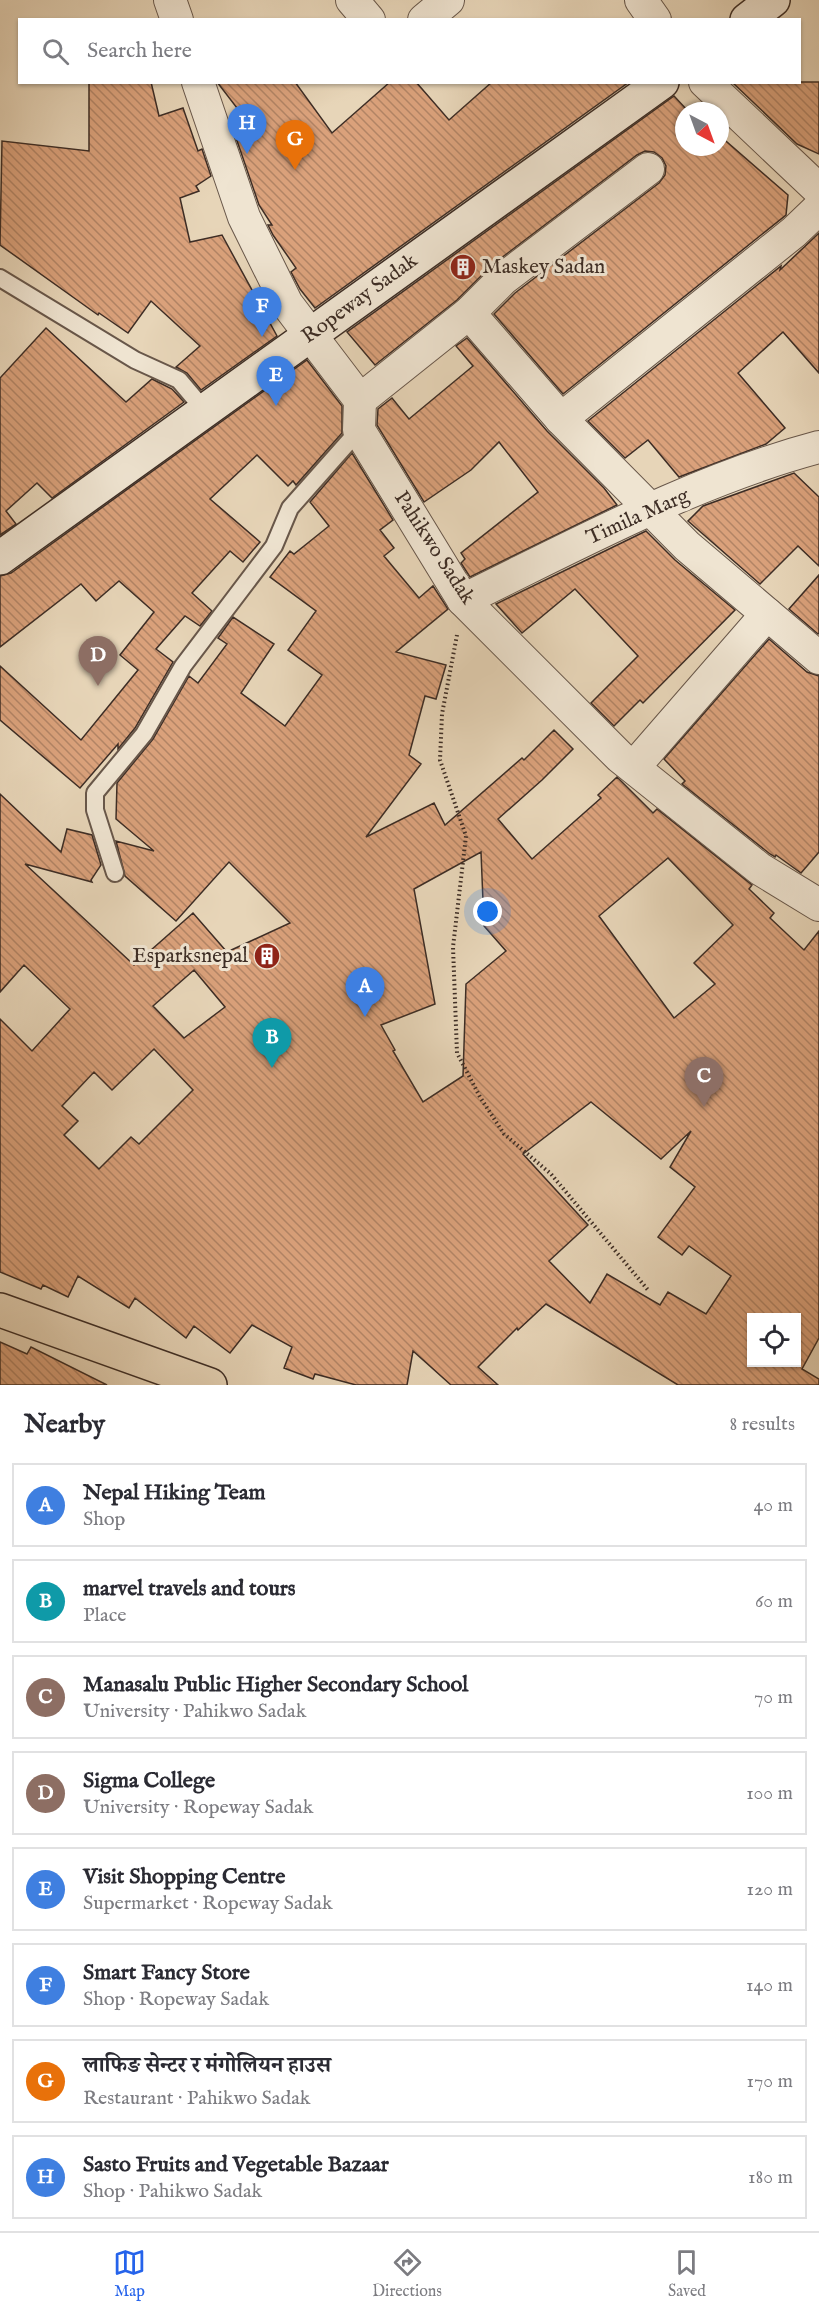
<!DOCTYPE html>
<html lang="en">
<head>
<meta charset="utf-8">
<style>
	:root { --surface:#fff; --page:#f2f2f3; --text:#2b2b33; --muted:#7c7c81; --line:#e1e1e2; --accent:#2563eb }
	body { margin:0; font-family:"IM FELL English","Noto Serif Devanagari",serif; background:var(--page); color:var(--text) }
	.controls { position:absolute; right:18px; bottom:18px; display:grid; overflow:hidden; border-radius:0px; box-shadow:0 2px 4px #0004 }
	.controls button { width:54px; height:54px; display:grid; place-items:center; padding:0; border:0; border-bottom:2px solid var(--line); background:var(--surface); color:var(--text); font:30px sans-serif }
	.compass { position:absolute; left:675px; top:102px; width:54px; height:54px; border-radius:50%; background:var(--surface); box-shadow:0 2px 4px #0004; rotate:139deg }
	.you { position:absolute; left:488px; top:912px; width:21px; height:21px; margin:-15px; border:4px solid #fff; border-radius:50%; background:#1a73e8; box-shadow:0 0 0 9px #1a73e833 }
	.badge { display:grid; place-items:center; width:39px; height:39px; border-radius:50%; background:var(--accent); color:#fff; font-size:20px; font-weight:700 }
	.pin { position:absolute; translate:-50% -50px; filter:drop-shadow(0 2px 3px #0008) }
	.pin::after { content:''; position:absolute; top:32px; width:21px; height:18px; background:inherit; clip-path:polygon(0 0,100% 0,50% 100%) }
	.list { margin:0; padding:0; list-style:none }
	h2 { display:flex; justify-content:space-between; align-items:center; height:78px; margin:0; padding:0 24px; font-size:26px }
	h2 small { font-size:20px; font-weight:400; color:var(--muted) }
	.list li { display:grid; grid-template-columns:39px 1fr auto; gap:18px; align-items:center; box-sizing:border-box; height:84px; margin:0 12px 12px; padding:0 12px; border:2px solid var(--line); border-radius:0px }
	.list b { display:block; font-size:22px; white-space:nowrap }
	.list p { margin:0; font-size:20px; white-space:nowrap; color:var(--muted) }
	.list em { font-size:20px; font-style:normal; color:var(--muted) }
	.icon { flex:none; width:33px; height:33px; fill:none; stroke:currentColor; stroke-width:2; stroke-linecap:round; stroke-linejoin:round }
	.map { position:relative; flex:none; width:819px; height:1385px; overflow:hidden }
	.search { position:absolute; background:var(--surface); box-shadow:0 2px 4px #0004; left:18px; right:18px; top:18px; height:66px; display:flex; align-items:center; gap:15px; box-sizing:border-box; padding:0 21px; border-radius:0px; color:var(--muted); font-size:22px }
	.sheet { height:846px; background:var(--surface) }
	nav { display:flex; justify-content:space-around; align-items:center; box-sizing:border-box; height:84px; border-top:2px solid var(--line); background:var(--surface); font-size:16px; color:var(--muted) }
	nav a { display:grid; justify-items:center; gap:3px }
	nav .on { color:var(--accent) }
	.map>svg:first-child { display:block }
</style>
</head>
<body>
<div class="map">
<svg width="819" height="1385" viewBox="0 0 819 1385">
	<defs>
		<pattern id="building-back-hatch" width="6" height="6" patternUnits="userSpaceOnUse" patternTransform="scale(1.5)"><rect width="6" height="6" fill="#daa17b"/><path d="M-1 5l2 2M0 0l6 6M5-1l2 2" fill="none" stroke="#b28465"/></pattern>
	</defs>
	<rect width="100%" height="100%" fill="#e7d5b8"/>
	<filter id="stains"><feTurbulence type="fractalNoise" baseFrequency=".00333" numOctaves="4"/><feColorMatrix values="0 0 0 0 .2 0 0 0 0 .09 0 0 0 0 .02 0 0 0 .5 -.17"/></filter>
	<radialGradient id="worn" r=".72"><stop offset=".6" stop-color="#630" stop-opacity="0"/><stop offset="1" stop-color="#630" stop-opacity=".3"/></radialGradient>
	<!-- building -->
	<g fill="url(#building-back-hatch)" stroke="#3d2d25" stroke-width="1.5" fill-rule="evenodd">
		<polygon points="89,82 151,82 159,116 183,108 198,151 202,149 211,176 196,186 199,191 180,198 190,242 222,235 277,336 201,390 187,373 176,367 200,346 151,301 128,333 99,313 98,315 0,245 2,141 89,151"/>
		<polygon points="217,82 295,82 332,133 390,82 416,82 449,120 492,82 629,82 315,308 300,289 291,272 296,268 273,235 268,225 272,225 259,205 232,126 244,117"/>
		<polygon points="732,82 819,82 819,154 797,144"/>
		<polygon points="674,96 688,111 684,111 684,147 720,147 720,136 788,195 786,215 563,394 494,314 515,293 659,183 665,175 666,166 662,158 654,152 645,151 637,155 492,265 457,300 375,365 347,332"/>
		<polygon points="819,233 819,373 783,332 738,373 785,428 766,444 679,477 648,440 625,458 588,421 781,266 780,270"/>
		<polygon points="46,328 126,402 152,379 172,389 184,402 52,498 37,483 6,511 16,524 0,535 0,378"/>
		<polygon points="467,338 547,431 604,488 617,505 470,577 461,563 465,559 461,553 538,492 499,442 471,470 424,502 377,425 378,409 392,398 409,419 473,366 456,346"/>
		<polygon points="307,360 342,406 342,433 296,485 293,481 288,486 257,455 210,499 260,542 243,562 230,551 192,593 212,611 200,626 185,616 156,649 173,662 135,728 118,749 118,744 80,788 0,720 0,666 81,740 138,670 120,655 154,612 119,581 96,601 81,584 0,647 0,576 11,573"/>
		<path d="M352,453L393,520L380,530L394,548L384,556L419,598L433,586L448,609L396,652L446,665L436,699L425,696L409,755L421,764L366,837L434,803L445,825L522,758L524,760L554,730L573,749L542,780L498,819L532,859L601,798L598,795L617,777L653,813L657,809L752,885L749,889L774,913L770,918L804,950L819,931V1338L802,1369L819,1379V1385H678L546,1304L518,1330L517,1328L478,1367L498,1385H451L413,1351L407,1385H356L315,1374L313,1379L284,1368L292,1347L252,1325L230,1353L194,1326L186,1338L135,1298L129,1308L78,1276L68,1297L43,1285L41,1289L0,1272V1019L32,1051L70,1009L24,965L0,992V794L61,852L67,829L92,835L101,865L91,880L92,882L25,864L134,965L193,913L227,952L290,923L229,862L176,921L125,876L116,841L154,851L116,819L117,783L153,739L189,676L198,683L227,644L218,638L233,617L274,644L241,693L285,726L322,675L288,650L316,611L270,577L290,551L294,554L329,526L310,502ZM481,852L484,926L506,951L466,984L463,1076L423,1102L393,1051L395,1050L381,1025L435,1004L414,889ZM668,858L733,925L694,963L715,984L674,1018L599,916ZM194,970L225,1007L184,1038L153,1006ZM154,1049L193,1090L139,1144L131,1137L99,1169L64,1135L78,1121L62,1106L94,1072L112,1090ZM591,1102L661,1159L691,1131L670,1167L695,1187L658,1237L682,1255L689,1246L731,1276L706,1314L668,1292L660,1305L607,1274L590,1303L549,1261L588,1225L523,1154ZM752,1317H796V1366L790,1362H752Z"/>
		<polygon points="794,473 819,497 819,566 798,546 760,584 688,521 703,506"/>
		<polygon points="646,531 675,560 735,610 643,703 640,700 614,726 591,703 638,656 575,589 522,633 496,604"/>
		<polygon points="819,575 819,633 818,634 789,609"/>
		<polygon points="769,639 807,672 819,676 819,852 801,873 776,855 775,857 770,854 682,784 685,781 664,759"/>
		<polygon points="0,1342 27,1354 31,1347 107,1385 0,1385"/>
	</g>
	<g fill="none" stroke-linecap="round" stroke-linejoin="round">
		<defs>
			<g id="service">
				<polyline points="0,278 135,360 179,380 206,412"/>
				<polyline points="115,873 95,810 95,793 144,734 183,666 274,546 290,508 359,430"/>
			</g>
			<g id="minor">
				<polyline points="170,0 177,20"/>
				<polyline points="352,0 369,20"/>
				<polyline points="641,0 655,20"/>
				<polyline points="424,20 448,0"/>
				<polyline points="198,82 244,217 287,304 360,400 359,430 463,600 620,757 760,869 819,905"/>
				<polyline points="705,82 819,190"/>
				<polyline points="469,313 561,419 687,546 819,658"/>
				<polyline points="360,400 469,313 503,279 648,169"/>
				<polyline points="561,419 794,232 819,208"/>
				<path d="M463,600C578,544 695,480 819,447"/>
				<polyline points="634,767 767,614"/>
			</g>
			<g id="secondary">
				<polyline points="747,20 773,0"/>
				<polyline points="0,558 662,82"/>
			</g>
			<polyline id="primary" points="0,1310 210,1385"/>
		</defs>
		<!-- service casing -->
		<use href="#service" stroke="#68574a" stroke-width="20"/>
		<!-- minor casing -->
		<use href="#minor" stroke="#68574a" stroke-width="34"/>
		<!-- secondary casing -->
		<use href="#secondary" stroke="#3d2d25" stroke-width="36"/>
		<!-- primary casing -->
		<use href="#primary" stroke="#3d2d25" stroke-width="36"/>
		<!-- path -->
		<polyline stroke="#3d2d25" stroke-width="4" stroke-dasharray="1.5 3" stroke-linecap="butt" points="457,635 442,714 440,760 466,836 453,947 457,1053 480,1097 504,1134 551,1174 648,1290"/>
		<!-- service -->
		<use href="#service" stroke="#efe4d1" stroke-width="16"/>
		<!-- minor -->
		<use href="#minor" stroke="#efe4d1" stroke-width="32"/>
		<!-- secondary -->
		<use href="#secondary" stroke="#efe4d1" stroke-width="33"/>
		<!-- primary -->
		<use href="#primary" stroke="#e7d5b8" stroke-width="33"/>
	</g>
	<!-- icons -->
	<defs>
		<symbol id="building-disc" viewBox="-11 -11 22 22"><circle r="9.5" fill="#8f2418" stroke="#efe4d1"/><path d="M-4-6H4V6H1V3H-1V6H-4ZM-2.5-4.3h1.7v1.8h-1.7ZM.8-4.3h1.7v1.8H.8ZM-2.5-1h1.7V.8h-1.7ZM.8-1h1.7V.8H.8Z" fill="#fff"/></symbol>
	</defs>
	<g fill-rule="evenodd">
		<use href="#building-disc" x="448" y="252" width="30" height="30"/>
		<use href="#building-disc" x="252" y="941" width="30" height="30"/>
	</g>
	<g text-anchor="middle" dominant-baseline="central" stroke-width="6" stroke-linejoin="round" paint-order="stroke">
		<!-- poi labels -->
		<g font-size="21" fill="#3d2d25" stroke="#efe4d1" text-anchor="start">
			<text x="482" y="267">Maskey Sadan</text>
			<text x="248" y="956" text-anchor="end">Esparksnepal</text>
		</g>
		<!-- street labels -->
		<g font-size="21" fill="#3d2d25" stroke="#efe4d1">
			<text transform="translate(360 299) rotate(-36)">Ropeway Sadak</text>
			<text transform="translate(638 517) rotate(-24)">Timila Marg</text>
			<text transform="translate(434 548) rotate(57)">Pahikwo Sadak</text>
		</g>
	</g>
	<rect width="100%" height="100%" filter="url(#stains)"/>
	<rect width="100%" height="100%" fill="url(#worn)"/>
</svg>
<div class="controls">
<button><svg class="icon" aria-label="locate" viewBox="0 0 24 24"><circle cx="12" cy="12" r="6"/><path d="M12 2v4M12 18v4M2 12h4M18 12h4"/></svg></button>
</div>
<svg class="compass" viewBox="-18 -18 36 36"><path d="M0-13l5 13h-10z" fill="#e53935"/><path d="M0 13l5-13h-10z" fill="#7c7c81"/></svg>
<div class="you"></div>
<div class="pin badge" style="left:365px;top:1017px;background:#3f7fe0">A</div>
<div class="pin badge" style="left:272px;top:1068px;background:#0f9aa8">B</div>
<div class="pin badge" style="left:704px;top:1107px;background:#8d6e63">C</div>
<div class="pin badge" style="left:98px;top:686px;background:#8d6e63">D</div>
<div class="pin badge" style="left:276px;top:406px;background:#3f7fe0">E</div>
<div class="pin badge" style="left:262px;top:337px;background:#3f7fe0">F</div>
<div class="pin badge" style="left:295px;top:170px;background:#e8710a">G</div>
<div class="pin badge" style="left:247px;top:154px;background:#3f7fe0">H</div>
<div class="search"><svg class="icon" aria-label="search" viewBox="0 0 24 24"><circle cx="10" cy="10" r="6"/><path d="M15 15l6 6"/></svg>Search here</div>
</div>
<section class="sheet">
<h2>Nearby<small>8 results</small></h2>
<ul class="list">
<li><span class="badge" style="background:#3f7fe0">A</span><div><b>Nepal Hiking Team</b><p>Shop</p></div><em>40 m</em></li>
<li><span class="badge" style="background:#0f9aa8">B</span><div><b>marvel travels and tours</b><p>Place</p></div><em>60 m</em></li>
<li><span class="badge" style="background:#8d6e63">C</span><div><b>Manasalu Public Higher Secondary School</b><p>University · Pahikwo Sadak</p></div><em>70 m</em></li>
<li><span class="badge" style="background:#8d6e63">D</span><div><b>Sigma College</b><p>University · Ropeway Sadak</p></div><em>100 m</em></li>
<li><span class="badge" style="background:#3f7fe0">E</span><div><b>Visit Shopping Centre</b><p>Supermarket · Ropeway Sadak</p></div><em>120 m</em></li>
<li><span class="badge" style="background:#3f7fe0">F</span><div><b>Smart Fancy Store</b><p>Shop · Ropeway Sadak</p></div><em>140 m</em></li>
<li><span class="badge" style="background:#e8710a">G</span><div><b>लाफिङ सेन्टर र मंगोलियन हाउस</b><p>Restaurant · Pahikwo Sadak</p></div><em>170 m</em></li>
<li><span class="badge" style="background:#3f7fe0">H</span><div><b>Sasto Fruits and Vegetable Bazaar</b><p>Shop · Pahikwo Sadak</p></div><em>180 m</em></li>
</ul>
</section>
<nav>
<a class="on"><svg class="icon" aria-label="map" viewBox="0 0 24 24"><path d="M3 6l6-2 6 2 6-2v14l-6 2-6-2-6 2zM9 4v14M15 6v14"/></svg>Map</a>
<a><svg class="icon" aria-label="directions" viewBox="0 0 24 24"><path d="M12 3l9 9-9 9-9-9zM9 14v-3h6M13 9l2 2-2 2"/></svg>Directions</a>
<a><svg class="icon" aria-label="saved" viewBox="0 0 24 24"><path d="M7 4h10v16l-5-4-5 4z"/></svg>Saved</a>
</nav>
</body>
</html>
